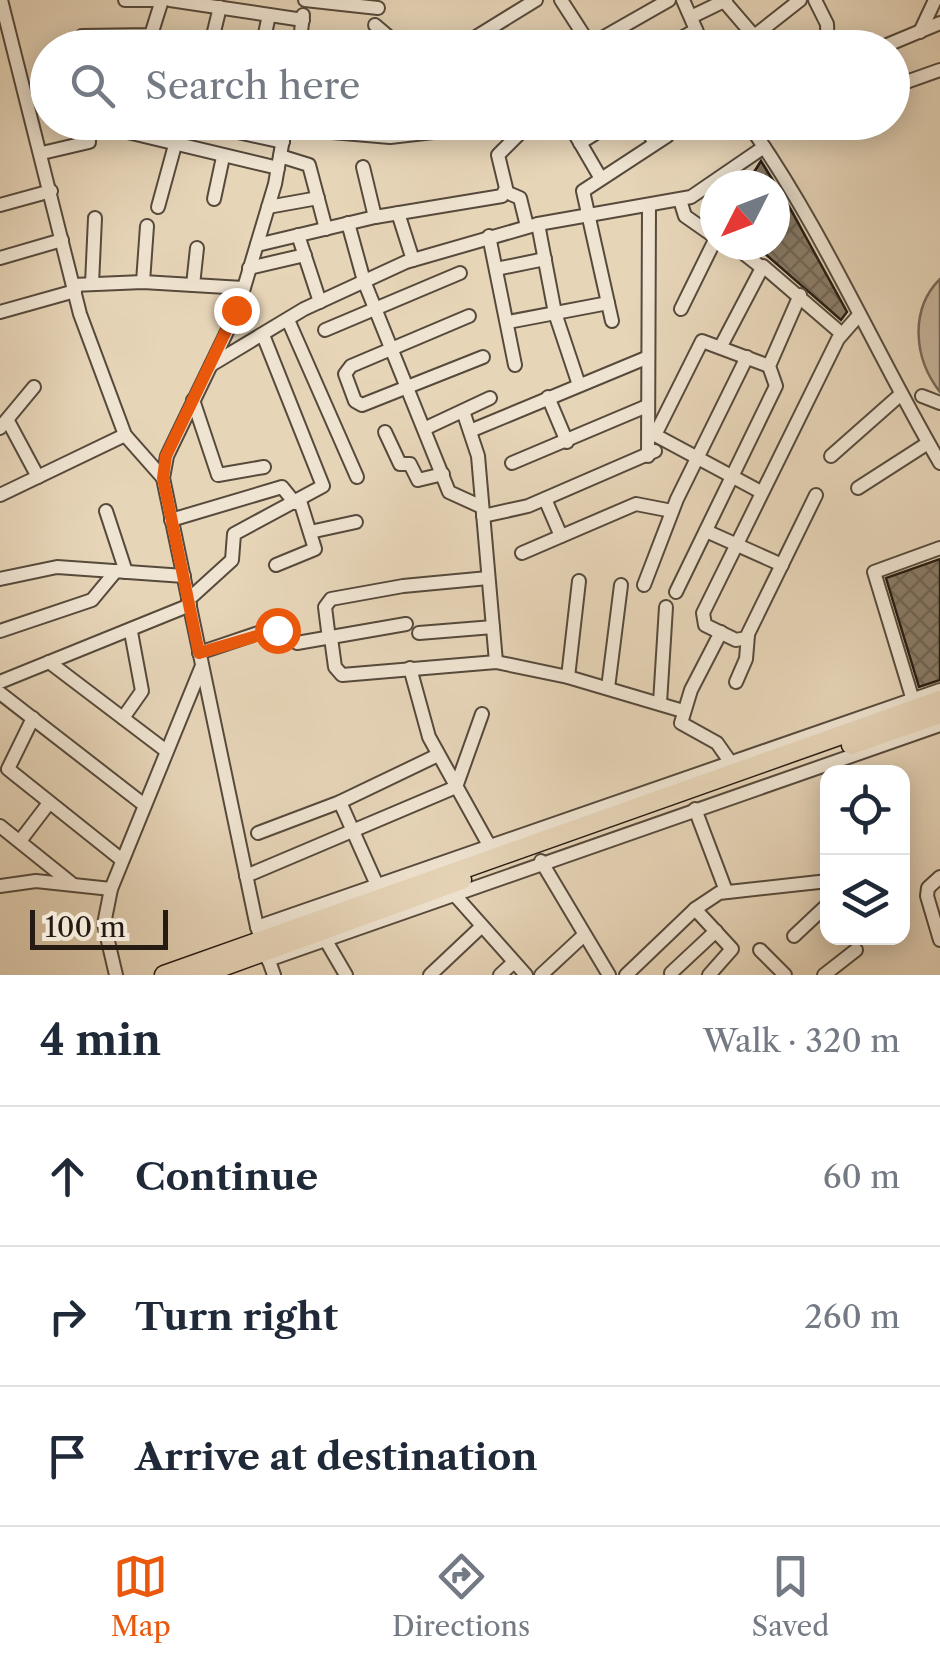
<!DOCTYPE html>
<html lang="en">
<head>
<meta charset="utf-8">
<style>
	:root { --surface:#fff; --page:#f6f6f7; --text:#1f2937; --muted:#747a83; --line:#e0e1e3; --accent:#ea580c }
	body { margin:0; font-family:"Libre Caslon Text",serif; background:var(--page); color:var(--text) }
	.controls { position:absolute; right:30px; bottom:30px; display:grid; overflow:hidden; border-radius:20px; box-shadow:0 5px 25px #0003 }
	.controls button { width:90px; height:90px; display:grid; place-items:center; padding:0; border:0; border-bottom:2px solid var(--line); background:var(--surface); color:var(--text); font:50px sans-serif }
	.compass { position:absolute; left:700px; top:170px; width:90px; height:90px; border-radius:50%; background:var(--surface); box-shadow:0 5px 25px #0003; rotate:228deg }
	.scale { position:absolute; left:30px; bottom:25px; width:138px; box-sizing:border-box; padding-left:10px; border:5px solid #261b12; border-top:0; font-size:28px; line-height:35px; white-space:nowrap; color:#261b12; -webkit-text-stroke:8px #efe4d1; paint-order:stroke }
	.stop { position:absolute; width:30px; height:30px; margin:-22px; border:8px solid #ea580c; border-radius:50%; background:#fff }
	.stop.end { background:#ea580c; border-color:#fff; box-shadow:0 2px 10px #0008 }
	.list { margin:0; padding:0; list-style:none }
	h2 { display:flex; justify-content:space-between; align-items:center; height:130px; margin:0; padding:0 40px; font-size:42px }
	h2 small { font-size:32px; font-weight:400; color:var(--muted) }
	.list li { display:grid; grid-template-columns:65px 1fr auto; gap:30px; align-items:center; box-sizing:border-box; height:140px; padding:0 40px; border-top:2px solid var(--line) }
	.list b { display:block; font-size:38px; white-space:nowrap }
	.list em { font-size:32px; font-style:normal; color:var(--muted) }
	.icon { flex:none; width:55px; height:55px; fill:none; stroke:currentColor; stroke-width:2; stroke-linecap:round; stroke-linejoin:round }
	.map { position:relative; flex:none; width:940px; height:975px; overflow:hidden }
	.search { position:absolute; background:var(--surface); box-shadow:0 5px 25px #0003; left:30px; right:30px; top:30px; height:110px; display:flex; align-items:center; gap:25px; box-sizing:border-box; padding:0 35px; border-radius:55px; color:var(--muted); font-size:38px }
	.sheet { height:550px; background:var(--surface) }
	nav { display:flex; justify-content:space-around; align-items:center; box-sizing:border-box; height:140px; border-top:2px solid var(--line); background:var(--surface); font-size:28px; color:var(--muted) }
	nav a { display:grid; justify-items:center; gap:5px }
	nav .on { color:var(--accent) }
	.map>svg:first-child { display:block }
</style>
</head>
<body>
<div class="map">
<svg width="940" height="975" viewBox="0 0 940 975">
	<defs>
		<pattern id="building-cross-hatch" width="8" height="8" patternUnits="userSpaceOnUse" patternTransform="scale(2.5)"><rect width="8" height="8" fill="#8a7c68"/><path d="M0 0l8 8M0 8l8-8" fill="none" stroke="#716554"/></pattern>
	</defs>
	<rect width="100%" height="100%" fill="#e7d5b8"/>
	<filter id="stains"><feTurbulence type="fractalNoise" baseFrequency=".002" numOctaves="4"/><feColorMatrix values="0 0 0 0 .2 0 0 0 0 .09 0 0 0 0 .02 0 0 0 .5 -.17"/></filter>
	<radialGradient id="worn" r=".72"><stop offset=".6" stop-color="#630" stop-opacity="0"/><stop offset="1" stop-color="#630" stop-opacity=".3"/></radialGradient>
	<!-- pitch -->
	<path fill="#c6b59c" stroke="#766857" stroke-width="2.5" d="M940,279V392C914,359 909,310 940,279Z"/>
	<!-- building -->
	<g fill="url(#building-cross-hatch)" stroke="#261b12" stroke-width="2.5">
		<polygon points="761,161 791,210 847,312 841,320 755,245 775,245 775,185 746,185"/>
		<polygon points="940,559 940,680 919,687 886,578"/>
	</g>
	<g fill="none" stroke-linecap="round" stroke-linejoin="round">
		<defs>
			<g id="minor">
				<polyline points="1,0 80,314 125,435 163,478"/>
				<polyline points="125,0 164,0"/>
				<polyline points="170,0 303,20"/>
				<polyline points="305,0 378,8"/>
				<polyline points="561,0 592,48"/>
				<polyline points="683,0 704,48"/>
				<polyline points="815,0 827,24 828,48"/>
				<polyline points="724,1 754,36"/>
				<polyline points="691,17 726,0"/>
				<polyline points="375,25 402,48"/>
				<polyline points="920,32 935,0"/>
				<polyline points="590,45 669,0"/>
				<polyline points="75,48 82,36 151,35 162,0"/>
				<polyline points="210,48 220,7"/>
				<polyline points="262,48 269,15"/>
				<polyline points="299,48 303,15"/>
				<polyline points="458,48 536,0"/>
				<polyline points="663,48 696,30"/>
				<polyline points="739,48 800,0"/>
				<polyline points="880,48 940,23"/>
				<polyline points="892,87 940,70"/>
				<polyline points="193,122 283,142"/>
				<polyline points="568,122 600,177"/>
				<polyline points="642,122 655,143"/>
				<path d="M747,122C823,229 874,350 940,463"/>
				<polyline points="90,123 278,168"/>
				<polyline points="684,126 691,122"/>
				<polyline points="285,128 390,137 477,127"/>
				<polyline points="580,143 614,122"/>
				<polyline points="42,153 89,142 89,122"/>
				<polyline points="280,156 309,165 326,229"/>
				<polyline points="363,167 375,217"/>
				<polyline points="506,192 520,198 527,226"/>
				<polyline points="214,199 223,157"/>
				<polyline points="680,200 685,216 715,237"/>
				<polyline points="0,205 51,191"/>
				<polyline points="158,207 175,145"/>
				<polyline points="268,207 318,198"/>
				<polyline points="398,213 413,260"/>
				<polyline points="348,223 364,281 449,492 482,507"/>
				<polyline points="538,224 555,313 579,385"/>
				<polyline points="298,235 320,302"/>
				<polyline points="489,236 515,365"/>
				<polyline points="257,245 375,217 502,196 506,188 498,155 531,122"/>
				<polyline points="733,245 761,267"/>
				<polyline points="0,258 62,240"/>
				<polyline points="249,268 305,255"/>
				<polyline points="496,269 545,259"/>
				<polyline points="143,282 147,226"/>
				<polyline points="92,284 95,218"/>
				<polyline points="73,285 143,282 243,288"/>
				<polyline points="193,285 197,248"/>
				<polyline points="681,309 715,240"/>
				<polyline points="0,312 75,291"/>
				<polyline points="469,316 351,366 345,374 355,401 362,405 483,357"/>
				<polyline points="288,320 357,477"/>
				<polyline points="612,321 583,191 667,136"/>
				<polyline points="508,322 608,303"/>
				<polyline points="325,330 460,273"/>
				<polyline points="721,346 763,266 842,334"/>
				<polyline points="211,365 304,309 406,262 538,224 691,197 764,147"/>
				<polyline points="922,396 940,403"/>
				<polyline points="548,397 567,442"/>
				<polyline points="193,400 218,475 264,467"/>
				<polyline points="463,411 478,456 496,662"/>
				<polyline points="8,421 38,477"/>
				<polyline points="0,428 34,387"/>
				<polyline points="426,428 490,398"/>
				<polyline points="470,431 646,358"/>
				<polyline points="385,432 400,464 410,464 418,480 443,474"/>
				<polyline points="648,456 649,206"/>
				<polyline points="831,456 900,395"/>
				<polyline points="512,463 647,406"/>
				<polyline points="858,488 928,443"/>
				<polyline points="761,492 655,435 702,341 769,366"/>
				<polyline points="0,495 125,435"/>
				<polyline points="816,495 746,638 736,640 705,625 703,613 838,339 859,315"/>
				<polyline points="545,499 561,536"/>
				<polyline points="106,511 126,572"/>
				<polyline points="483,516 528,506 655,451"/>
				<polyline points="171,520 282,487 295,503"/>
				<polyline points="706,531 782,565"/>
				<polyline points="310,532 356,522"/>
				<polyline points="522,553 636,504 672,511"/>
				<polyline points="276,565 315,549 300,501"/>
				<polyline points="0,579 57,567 184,576"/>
				<polyline points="644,585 677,499 747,357"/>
				<polyline points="676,592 776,386 769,366 800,295"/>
				<polyline points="188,600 232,560 234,534 323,486 263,335"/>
				<polyline points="0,631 92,600 116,571"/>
				<polyline points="721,632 691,690 681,723 717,743 731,763"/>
				<polyline points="419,633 493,627"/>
				<polyline points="331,638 335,667 342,675 496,662 568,677 683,711"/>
				<polyline points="329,639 325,607 331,599 403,586 488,578"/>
				<polyline points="199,653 270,629 297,643 406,624"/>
				<polyline points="49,662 165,750"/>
				<polyline points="410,668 429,737 489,845"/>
				<polyline points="568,677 579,581"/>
				<polyline points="0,682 190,605"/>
				<polyline points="736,682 746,659 748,635"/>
				<polyline points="608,688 621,585"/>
				<polyline points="0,693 143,804"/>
				<polyline points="660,703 666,607"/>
				<polyline points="915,707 874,572 940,548"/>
				<polyline points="33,718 8,769 122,860"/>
				<polyline points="123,718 142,691 131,632"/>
				<polyline points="340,802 377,885"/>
				<polyline points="695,809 726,891"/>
				<polyline points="0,826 71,883"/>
				<polyline points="258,833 340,802 438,755"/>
				<polyline points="20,841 49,803"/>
				<polyline points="541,861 609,975"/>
				<polyline points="246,876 456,787 482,714"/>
				<polyline points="940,877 928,888 927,896 940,940"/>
				<polyline points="0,886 36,881 111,889"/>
				<polyline points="453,893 526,975"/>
				<polyline points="695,909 732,949 709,975"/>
				<polyline points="257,927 940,690"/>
				<polyline points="794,936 828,904"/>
				<polyline points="325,939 346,975"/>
				<polyline points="760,950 785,975"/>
				<polyline points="268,960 940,725"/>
				<polyline points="671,973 716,931"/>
				<polyline points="116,975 104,924 111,889 201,668"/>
				<polyline points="274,975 257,927 163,478 167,456 237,311 275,184 286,122"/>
				<polyline points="430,975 482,926"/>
				<polyline points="500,975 514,962"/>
				<polyline points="541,975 583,936"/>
				<polyline points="626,975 695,909 719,893 828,881"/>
				<polyline points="824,975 856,950"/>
			</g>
			<g id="highway">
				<polyline points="851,745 940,714"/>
				<polyline points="164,975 940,700"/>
				<polyline points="200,975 462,880"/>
			</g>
		</defs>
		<!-- minor casing -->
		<use href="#minor" stroke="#564a3c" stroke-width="16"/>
		<!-- highway casing -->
		<use href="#highway" stroke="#261b12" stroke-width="21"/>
		<!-- minor -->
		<use href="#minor" stroke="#efe4d1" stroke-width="12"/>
		<!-- highway -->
		<use href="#highway" stroke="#e7d5b8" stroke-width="18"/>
	</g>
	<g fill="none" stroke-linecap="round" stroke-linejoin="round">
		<!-- route -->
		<polyline stroke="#ea580c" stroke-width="12" points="236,310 166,456 163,478 199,653 277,630"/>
	</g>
	<rect width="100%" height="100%" filter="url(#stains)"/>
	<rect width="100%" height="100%" fill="url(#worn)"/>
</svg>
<div class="controls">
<button><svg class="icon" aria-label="locate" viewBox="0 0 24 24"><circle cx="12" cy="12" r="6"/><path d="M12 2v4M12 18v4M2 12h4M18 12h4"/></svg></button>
<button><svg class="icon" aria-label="layers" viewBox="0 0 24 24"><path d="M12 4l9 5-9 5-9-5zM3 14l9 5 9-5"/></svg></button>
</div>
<svg class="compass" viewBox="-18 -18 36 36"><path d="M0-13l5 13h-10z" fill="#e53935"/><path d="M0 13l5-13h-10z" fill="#747a83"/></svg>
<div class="scale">100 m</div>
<div class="stop" style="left:277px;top:630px"></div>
<div class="stop end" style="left:236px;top:310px"></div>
<div class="search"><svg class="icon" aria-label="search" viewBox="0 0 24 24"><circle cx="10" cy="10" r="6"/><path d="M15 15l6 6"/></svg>Search here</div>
</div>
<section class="sheet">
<h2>4 min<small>Walk · 320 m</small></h2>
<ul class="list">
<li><svg class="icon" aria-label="ahead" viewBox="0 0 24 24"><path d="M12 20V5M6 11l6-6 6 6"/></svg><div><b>Continue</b></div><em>60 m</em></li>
<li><svg class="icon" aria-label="right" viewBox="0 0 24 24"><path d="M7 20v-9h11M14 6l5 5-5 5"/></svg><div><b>Turn right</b></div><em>260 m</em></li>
<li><svg class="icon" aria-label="arrive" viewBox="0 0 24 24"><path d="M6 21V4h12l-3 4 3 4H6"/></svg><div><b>Arrive at destination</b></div></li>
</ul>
</section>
<nav>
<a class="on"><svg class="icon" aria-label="map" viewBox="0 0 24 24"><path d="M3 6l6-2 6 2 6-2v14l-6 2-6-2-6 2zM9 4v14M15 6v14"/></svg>Map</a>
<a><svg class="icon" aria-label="directions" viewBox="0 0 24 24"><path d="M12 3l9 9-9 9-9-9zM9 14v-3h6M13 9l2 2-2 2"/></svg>Directions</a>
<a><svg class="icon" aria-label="saved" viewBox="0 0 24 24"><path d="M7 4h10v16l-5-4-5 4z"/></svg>Saved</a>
</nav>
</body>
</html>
